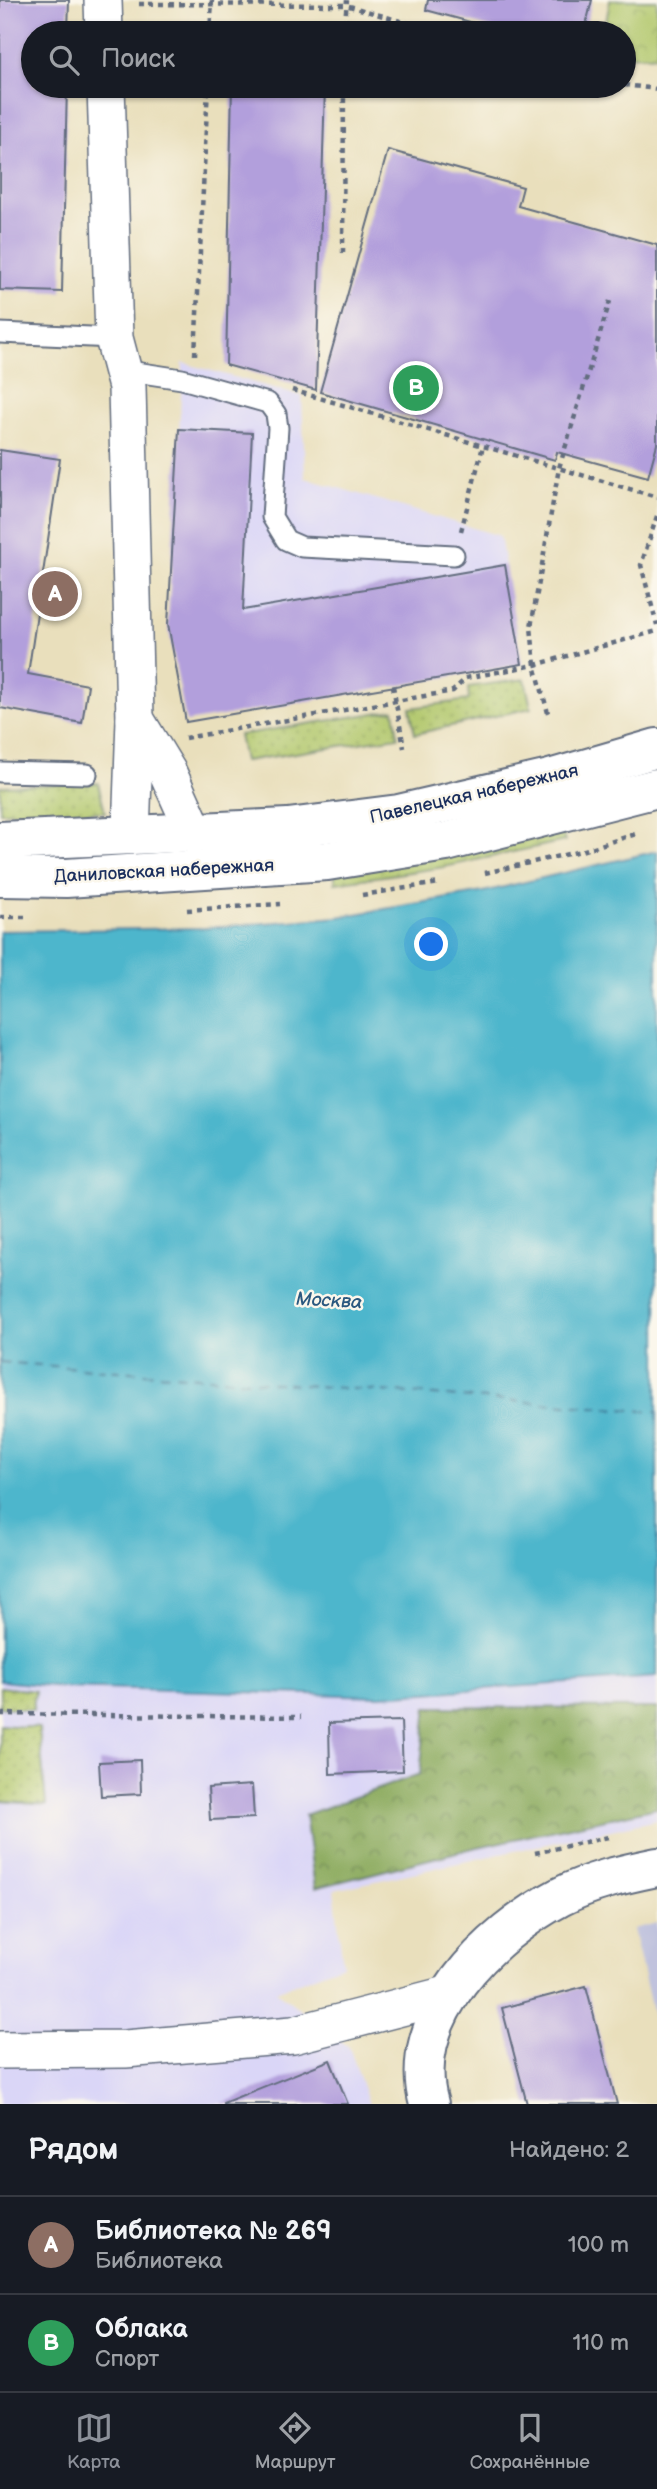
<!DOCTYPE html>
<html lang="ru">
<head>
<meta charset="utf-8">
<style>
	:root { --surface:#171b24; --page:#242831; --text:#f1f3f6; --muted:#9ea1a6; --line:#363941; --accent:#8c9099 }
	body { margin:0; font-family:"Balsamiq Sans",sans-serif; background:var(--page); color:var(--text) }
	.you { position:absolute; left:432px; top:945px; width:24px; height:24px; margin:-18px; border:5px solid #fff; border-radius:50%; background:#1a73e8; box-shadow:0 0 0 10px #1a73e833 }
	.badge { display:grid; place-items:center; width:46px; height:46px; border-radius:50%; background:var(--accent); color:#fff; font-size:23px; font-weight:700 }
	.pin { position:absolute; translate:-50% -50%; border:4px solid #fff; box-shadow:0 2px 7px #0006 }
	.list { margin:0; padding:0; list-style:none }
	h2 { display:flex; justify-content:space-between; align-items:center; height:91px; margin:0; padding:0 28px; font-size:30px }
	h2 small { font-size:23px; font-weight:400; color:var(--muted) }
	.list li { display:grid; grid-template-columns:46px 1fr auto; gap:21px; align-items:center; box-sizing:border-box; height:98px; padding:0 28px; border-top:2px solid var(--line) }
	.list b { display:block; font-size:26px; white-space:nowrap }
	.list p { margin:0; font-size:23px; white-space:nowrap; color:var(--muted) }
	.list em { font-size:23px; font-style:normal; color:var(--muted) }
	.icon { flex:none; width:38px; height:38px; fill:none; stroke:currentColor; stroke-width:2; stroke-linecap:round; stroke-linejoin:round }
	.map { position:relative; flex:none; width:657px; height:2104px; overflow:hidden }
	.search { position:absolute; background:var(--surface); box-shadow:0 2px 5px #0004; left:21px; right:21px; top:21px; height:77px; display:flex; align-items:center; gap:18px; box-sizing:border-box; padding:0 24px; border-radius:38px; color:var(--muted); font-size:26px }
	.sheet { height:287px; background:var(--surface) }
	nav { display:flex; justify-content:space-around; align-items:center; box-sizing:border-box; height:98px; border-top:2px solid var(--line); background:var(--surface); font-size:19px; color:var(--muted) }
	nav a { display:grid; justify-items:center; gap:4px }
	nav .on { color:var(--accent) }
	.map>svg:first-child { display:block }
</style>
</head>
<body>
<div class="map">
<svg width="657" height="2104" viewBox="0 0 657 2104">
	<defs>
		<pattern id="grass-dots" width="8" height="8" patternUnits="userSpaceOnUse" patternTransform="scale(1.75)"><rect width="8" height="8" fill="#b2c86d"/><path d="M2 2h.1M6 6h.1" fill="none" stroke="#98ac61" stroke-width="1.8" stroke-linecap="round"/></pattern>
		<pattern id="forest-crowns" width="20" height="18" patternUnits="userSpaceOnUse" patternTransform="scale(1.75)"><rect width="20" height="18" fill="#8dac60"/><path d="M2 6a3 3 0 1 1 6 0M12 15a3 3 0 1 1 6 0" fill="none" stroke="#728c52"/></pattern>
		<pattern id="park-crowns" width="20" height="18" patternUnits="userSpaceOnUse" patternTransform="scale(1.75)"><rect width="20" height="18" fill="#b2c86d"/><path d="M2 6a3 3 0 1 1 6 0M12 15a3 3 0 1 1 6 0" fill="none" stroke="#98ac61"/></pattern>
	</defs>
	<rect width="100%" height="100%" fill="#fbf7ec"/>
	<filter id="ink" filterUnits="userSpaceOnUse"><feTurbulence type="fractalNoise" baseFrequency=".0143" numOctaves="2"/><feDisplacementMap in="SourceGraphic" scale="14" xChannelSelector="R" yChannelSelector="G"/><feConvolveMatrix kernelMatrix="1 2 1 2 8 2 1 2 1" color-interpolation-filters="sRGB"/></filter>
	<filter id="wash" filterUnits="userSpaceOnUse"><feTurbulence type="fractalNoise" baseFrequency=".00686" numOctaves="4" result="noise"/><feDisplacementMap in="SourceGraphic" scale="28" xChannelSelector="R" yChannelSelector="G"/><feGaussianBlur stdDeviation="1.57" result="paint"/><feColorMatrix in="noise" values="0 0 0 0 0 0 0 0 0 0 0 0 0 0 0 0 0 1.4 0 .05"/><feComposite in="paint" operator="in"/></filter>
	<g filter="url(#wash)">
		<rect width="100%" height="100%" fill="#e9dfbc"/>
		<!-- built -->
		<g fill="#dad6f7">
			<polygon points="183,363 302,396 305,478 500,536 522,664 186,722 168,624"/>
			<polygon points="657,1677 657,1820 334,1890 343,1965 276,1991 349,2047 369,2104 0,2104 0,1681 63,1687 380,1696"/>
		</g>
		<!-- industrial -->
		<polygon fill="#c0c2dd" points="657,1923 657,2032 633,1929"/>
		<!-- grass -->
		<g fill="url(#grass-dots)" stroke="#667c66" stroke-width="2">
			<polygon points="525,679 531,708 415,734 410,708 469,700 468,687"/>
			<polygon points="394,710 398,737 244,761 239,735"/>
			<polygon points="98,783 105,812 0,812 0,786"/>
			<polygon points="561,829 565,841 444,867 335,883 335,870"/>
			<polygon points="0,1687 35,1691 33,1710 0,1707"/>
			<polygon points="0,1725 39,1728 46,1805 0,1801"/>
		</g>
		<!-- forest -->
		<polygon fill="url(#forest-crowns)" stroke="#546e5f" stroke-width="2" points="427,1707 657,1708 657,1808 473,1848 315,1888 305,1815 420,1774"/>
		<!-- park -->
		<polygon fill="url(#park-crowns)" stroke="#667c66" stroke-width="2" points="610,0 657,0 657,56 624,55 624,33 604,33"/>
		<!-- water -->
		<polygon fill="#4eb6cc" stroke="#347295" stroke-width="2" points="657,851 657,1677 380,1696 63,1687 0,1681 0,931 206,928 338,917 483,892"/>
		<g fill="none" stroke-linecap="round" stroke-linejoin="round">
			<!-- ferry -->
			<polyline stroke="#2a587f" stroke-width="2" stroke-dasharray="9 7" stroke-linecap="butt" points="0,1362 657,1412"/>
		</g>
		<g id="blocks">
			<!-- building -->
			<g fill="#b29fdc">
				<polygon points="0,0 69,0 68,33 33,33 33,86 67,86 62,292 0,290"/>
				<polygon points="428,0 592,0 584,33 511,33 426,10"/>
				<polygon points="232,86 325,86 316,390 226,365"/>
				<polygon points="388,150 523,187 518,206 657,245 657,444 648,477 557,452 555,460 320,392"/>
				<polygon points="179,429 252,433 243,610 505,565 522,664 186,722 168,624"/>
				<polygon points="0,450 60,459 28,674 88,685 82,723 0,708"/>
				<polygon points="401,1721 403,1771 330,1774 329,1723"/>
				<polygon points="140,1760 141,1794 101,1796 99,1762"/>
				<polygon points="252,1785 254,1818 210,1820 208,1788"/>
				<polygon points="586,1986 617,2104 527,2104 502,2008"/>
				<polygon points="330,2060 348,2104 223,2104 223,2103"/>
			</g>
		</g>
	</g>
	<g filter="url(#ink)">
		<use href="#blocks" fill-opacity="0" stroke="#636d7f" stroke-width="2"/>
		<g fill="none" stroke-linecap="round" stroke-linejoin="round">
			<defs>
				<g id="service">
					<polyline points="0,333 114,338"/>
					<polyline points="122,370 182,379 268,403 276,414 278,428 272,517 286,540 302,547 454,555"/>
					<polyline points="0,772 87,774"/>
				</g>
				<g id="minor">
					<polyline points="103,0 104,33"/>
					<polyline points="106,86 114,338 127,387 135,719 131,835"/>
					<polyline points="135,719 168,773 195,833"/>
					<polyline points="0,2050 125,2049 293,2035 451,1994"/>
				</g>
				<path id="tertiary" d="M429,2104C404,2016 490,1934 560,1897C591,1881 623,1874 657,1867"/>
				<g id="secondary">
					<polyline points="0,841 288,828 399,814 550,779 657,748"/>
					<polyline points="0,877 66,878 327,861 446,842 657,788"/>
				</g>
			</defs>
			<!-- service casing -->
			<use href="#service" stroke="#636d7f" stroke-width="23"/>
			<!-- minor casing -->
			<use href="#minor" stroke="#636d7f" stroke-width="40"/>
			<!-- tertiary casing -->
			<use href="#tertiary" stroke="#636d7f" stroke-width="42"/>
			<!-- secondary casing -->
			<use href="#secondary" stroke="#636d7f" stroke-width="42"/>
			<!-- path -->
			<g stroke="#636d7f" stroke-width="4.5" stroke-dasharray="5 5" stroke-linecap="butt">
				<polyline points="139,4 346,5 441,33"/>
				<polyline points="210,33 212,0"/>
				<polyline points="344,33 347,0"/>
				<polyline points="624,85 657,89"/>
				<polyline points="343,253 344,86"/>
				<polyline points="195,355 208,86"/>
				<polyline points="292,390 657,497"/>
				<polyline points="657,516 641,565 657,625"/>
				<polyline points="461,531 483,446"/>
				<polyline points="393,686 404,748"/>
				<polyline points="548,713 535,665 531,627 559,468 610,301"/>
				<polyline points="185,738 453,691 466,678 535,665 657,631"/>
				<polyline points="485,873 581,851 639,833"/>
				<polyline points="362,895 439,883"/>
				<polyline points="187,910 280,904"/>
				<polyline points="0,917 25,917"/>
				<polyline points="0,1714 301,1717"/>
				<polyline points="535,1853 613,1836"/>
			</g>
			<!-- service -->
			<use href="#service" stroke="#fff" stroke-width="19"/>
			<!-- minor -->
			<use href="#minor" stroke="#fff" stroke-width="37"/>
			<!-- tertiary -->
			<use href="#tertiary" stroke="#fff" stroke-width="38"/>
			<!-- secondary -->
			<use href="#secondary" stroke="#fff" stroke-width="38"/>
		</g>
	</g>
	<g text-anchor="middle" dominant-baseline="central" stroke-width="5" stroke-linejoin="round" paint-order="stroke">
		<!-- street labels -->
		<g font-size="18" fill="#1b2f5e" stroke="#fbf7ec">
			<text transform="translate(474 794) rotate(-13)">Павелецкая набережная</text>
			<text transform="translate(164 871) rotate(-3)">Даниловская набережная</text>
		</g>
		<!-- water labels -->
		<g font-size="19" font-style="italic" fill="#2a587f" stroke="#fbf7ec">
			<text transform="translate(329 1301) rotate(3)">Москва</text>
		</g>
	</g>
</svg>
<div class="you"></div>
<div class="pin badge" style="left:55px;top:594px;background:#8d6e63">A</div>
<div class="pin badge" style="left:416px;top:388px;background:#2e9e5b">B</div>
<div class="search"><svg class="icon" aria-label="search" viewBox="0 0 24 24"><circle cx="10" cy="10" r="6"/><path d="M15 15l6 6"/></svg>Поиск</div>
</div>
<section class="sheet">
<h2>Рядом<small>Найдено: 2</small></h2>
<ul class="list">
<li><span class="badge" style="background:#8d6e63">A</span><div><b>Библиотека № 269</b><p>Библиотека</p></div><em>100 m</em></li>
<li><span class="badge" style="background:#2e9e5b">B</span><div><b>Облака</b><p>Спорт</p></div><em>110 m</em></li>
</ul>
</section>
<nav>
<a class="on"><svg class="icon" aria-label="map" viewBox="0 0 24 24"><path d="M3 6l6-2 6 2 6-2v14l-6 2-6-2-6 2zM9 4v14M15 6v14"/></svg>Карта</a>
<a><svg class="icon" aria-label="directions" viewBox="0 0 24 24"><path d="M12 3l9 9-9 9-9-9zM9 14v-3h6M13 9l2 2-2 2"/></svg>Маршрут</a>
<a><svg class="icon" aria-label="saved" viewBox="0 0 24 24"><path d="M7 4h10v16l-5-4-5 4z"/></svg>Сохранённые</a>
</nav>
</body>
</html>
